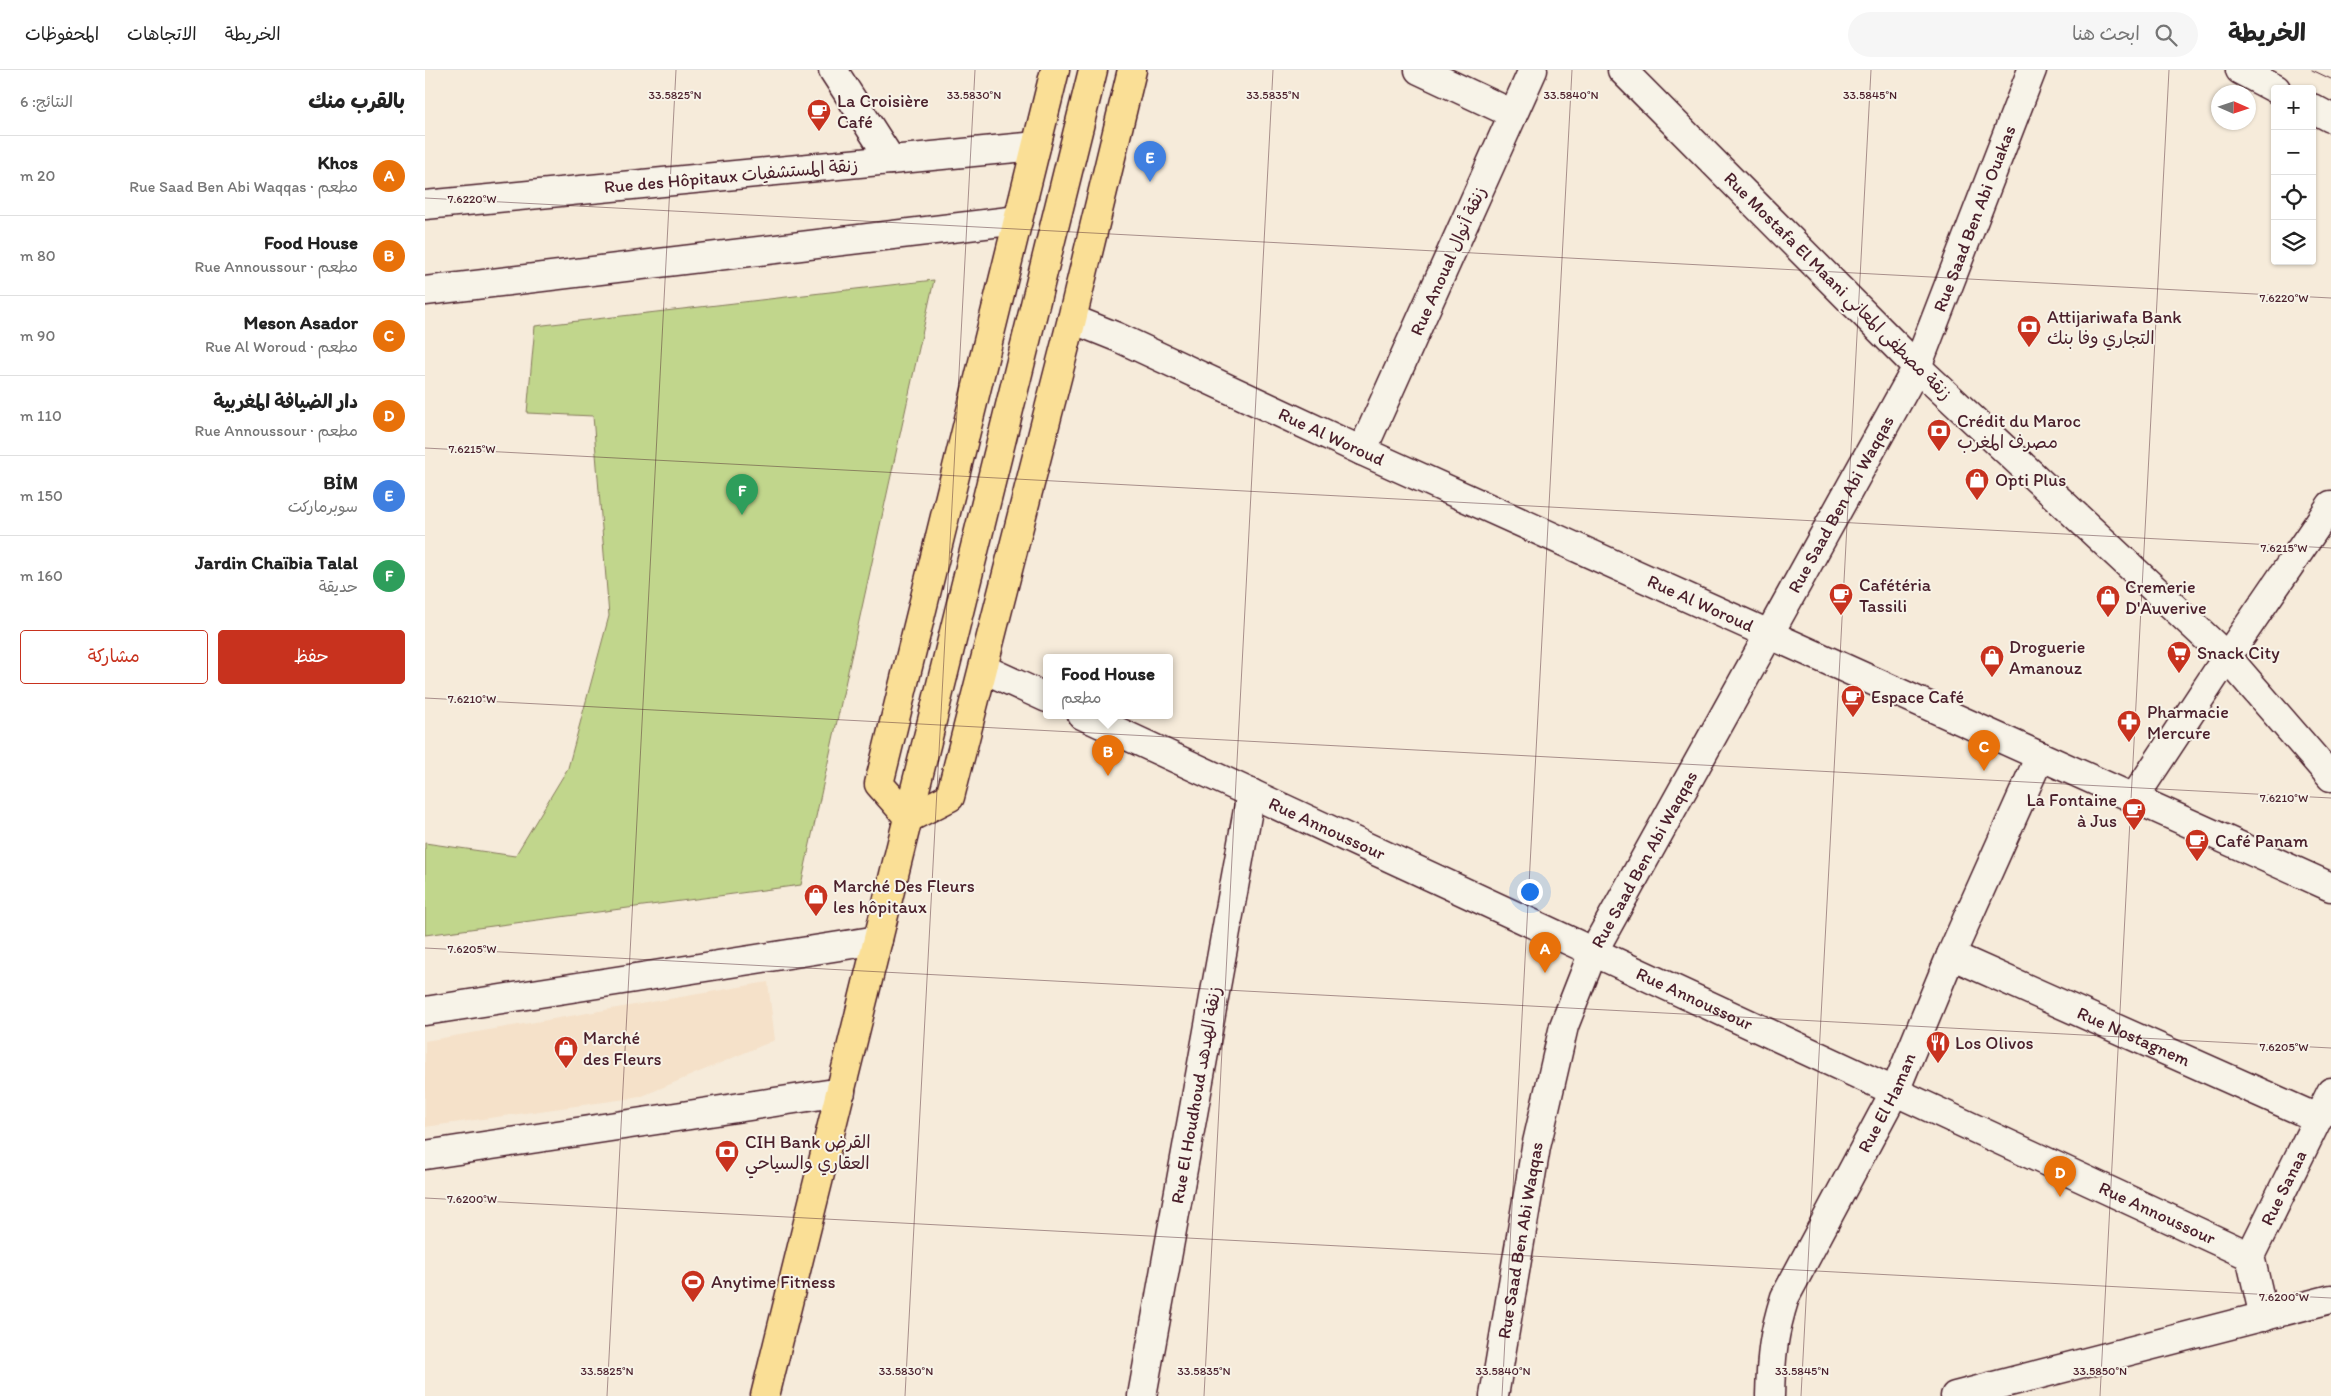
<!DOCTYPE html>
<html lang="ar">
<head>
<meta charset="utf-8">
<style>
	:root { --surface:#fff; --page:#f6f6f6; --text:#222; --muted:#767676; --line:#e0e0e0; --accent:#c8321e }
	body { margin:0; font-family:Itim,"Playpen Sans Arabic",sans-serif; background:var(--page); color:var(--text); direction:rtl }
	.controls { position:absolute; right:15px; top:15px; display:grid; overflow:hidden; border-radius:5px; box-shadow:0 1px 4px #0004 }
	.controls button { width:45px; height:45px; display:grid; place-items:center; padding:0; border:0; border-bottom:1px solid var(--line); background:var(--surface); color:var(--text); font:25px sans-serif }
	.compass { position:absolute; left:1786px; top:15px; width:45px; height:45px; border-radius:50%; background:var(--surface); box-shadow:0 1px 4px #0004; rotate:93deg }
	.you { position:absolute; left:1104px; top:821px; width:18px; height:18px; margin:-12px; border:4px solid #fff; border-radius:50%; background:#1a73e8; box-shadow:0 0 0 8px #1a73e833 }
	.badge { display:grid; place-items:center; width:32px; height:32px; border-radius:50%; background:var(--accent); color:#fff; font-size:16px; font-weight:700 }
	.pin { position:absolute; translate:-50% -41px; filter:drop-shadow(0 1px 2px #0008) }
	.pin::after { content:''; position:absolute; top:26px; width:18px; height:15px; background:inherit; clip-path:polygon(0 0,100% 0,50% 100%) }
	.popup { position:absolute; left:618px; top:584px; width:130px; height:65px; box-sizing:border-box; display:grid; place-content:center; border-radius:5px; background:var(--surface); filter:drop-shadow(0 1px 4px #0005); font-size:16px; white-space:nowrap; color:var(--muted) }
	.popup b { font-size:19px; color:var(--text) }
	.popup::after { content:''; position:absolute; left:50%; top:100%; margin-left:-10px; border:10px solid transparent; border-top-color:var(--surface) }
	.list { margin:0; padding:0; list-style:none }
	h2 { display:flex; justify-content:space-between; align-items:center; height:65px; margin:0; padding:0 20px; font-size:21px }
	h2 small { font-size:16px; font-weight:400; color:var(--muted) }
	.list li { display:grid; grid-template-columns:32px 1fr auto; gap:15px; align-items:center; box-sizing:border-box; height:80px; padding:0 20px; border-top:1px solid var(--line) }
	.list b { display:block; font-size:19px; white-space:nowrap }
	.list p { margin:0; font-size:16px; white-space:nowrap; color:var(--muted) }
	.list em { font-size:16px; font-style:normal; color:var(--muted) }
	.actions { display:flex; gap:10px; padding:15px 20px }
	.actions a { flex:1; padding:11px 0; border:1px solid var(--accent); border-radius:5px; text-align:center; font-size:18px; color:var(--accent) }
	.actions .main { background:var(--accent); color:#fff }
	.icon { flex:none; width:28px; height:28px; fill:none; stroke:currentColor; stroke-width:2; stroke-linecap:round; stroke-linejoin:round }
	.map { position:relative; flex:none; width:1906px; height:1326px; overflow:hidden; direction:ltr }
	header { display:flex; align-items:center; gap:30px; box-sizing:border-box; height:70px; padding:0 25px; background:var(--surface); border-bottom:1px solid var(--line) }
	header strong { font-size:24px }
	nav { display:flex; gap:28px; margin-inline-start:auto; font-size:18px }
	.search { width:350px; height:45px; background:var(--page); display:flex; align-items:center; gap:12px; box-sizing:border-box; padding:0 18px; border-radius:28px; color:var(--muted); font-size:19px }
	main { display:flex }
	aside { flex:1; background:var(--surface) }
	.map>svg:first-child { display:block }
</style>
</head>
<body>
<header>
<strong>الخريطة</strong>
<div class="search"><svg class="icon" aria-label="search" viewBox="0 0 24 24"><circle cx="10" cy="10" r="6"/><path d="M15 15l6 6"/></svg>ابحث هنا</div>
<nav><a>الخريطة</a><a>الاتجاهات</a><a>المحفوظات</a></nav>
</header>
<main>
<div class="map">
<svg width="1906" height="1326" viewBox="0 0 1906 1326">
	<rect width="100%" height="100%" fill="#f6ebda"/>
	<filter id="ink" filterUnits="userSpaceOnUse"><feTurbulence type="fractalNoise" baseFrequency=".02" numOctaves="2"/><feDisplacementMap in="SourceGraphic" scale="10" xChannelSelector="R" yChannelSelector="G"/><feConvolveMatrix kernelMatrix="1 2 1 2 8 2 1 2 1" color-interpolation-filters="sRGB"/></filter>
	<g filter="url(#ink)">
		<!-- built -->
		<polygon fill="#f5e1c9" points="343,912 350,970 215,1027 0,1057 0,971"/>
		<!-- green -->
		<polygon fill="#c1d68c" stroke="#867a5c" points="509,210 376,815 0,865 0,773 90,786 143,698 184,546 168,346 102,343 110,256"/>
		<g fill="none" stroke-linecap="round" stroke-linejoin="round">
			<defs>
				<g id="minor">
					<polyline points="408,0 466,90"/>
					<polyline points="994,0 1088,44"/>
					<polyline points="1197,0 1492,297 1802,587 1906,707"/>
					<polyline points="0,135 611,76"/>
					<polyline points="0,221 593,150"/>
					<path id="s1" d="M647,249L692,267L937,381L1906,817"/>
					<polyline points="937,381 1108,0"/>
					<polyline points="559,599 622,628"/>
					<path id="s2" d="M657,645L1825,1186"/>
					<polyline points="1709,728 1802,587 1906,435"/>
					<path id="s3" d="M1526,885L1892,1048"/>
					<polyline points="0,941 453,870"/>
					<polyline points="0,1085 416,1022"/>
					<path id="s4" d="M1825,1186L1906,1022"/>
					<polyline points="1825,1186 1839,1247"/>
					<polyline points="717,1326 826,723"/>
					<path id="s5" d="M1069,1326L1111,1077L1139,956L1168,882L1492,297L1607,0"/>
					<path id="s6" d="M1345,1326C1346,1286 1348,1265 1360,1227L1470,1021L1526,885L1615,686"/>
					<polyline points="1530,1326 1906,1229"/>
				</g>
				<g id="secondary">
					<polyline points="1815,0 1851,19"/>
					<polyline points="1887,38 1906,48"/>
				</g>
				<g id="primary">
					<polyline points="484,748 525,727 647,249 707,0"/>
					<polyline points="484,748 454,714 630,0"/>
					<polyline points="340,1326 668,0"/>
				</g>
			</defs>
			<!-- minor casing -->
			<use href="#minor" stroke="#4a1f2b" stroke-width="31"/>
			<!-- secondary casing -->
			<use href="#secondary" stroke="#4a1f2b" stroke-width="31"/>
			<!-- primary casing -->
			<use href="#primary" stroke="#4a1f2b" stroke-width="31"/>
			<!-- minor -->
			<use href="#minor" stroke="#f7f3e8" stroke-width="28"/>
			<!-- secondary -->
			<use href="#secondary" stroke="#f7f3e8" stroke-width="28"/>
			<!-- primary -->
			<use href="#primary" stroke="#fadf96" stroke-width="28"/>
			<!-- tram -->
			<polyline stroke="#4a1f2b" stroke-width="1" points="1887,0 1906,9"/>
		</g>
	</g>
	<!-- ticks -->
	<path fill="none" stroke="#4a1f2b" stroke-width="1" stroke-opacity="0.45" d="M0,128L1906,228M0,378L1906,478M0,628L1906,728M0,878L1906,978M0,1128L1906,1228M182,1326L251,0M480,1326L550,0M779,1326L848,0M1077,1326L1147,0M1376,1326L1446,0M1675,1326L1744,0"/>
	<!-- icons -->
	<defs>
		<symbol id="cafe-pin" viewBox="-11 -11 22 30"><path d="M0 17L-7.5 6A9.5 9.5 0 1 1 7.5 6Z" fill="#c8321e" stroke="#f7f3e8"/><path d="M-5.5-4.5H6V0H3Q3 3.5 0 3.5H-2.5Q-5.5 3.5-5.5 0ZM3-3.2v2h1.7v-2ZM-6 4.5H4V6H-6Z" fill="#fff"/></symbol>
		<symbol id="bank-pin" viewBox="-11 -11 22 30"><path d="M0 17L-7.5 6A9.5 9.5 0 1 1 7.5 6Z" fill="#c8321e" stroke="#f7f3e8"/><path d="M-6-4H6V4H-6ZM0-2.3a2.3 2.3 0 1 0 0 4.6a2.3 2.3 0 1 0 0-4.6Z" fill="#fff"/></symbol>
		<symbol id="shop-pin" viewBox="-11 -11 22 30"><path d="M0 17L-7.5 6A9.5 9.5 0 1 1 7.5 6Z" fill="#c8321e" stroke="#f7f3e8"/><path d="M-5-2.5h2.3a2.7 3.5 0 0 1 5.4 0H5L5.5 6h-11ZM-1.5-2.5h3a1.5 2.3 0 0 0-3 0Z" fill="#fff"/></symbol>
		<symbol id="supermarket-pin" viewBox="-11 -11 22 30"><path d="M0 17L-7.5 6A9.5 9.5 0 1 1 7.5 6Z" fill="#c8321e" stroke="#f7f3e8"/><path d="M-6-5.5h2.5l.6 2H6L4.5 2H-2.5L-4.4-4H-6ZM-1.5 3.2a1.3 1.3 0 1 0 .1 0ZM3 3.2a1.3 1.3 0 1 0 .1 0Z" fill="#fff"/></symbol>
		<symbol id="pharmacy-pin" viewBox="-11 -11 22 30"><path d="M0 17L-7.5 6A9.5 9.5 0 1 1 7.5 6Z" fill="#c8321e" stroke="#f7f3e8"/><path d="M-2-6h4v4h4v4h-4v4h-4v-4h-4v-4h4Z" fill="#fff"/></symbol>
		<symbol id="restaurant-pin" viewBox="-11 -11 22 30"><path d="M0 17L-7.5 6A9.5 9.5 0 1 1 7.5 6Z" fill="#c8321e" stroke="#f7f3e8"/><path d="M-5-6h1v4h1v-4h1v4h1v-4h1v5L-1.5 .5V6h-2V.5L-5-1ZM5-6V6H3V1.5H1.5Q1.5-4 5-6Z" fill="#fff"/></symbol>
		<symbol id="stadium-pin" viewBox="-11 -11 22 30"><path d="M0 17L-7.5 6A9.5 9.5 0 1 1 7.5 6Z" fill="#c8321e" stroke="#f7f3e8"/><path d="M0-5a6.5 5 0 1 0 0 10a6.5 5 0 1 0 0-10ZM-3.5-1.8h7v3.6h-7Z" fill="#fff"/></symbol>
	</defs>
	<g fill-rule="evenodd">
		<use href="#cafe-pin" x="380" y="27" width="28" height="38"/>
		<use href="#bank-pin" x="1590" y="243" width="28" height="38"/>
		<use href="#bank-pin" x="1500" y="347" width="28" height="38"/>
		<use href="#shop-pin" x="1538" y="396" width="28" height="38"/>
		<use href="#cafe-pin" x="1402" y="511" width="28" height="38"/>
		<use href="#shop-pin" x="1669" y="513" width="28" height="38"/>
		<use href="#supermarket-pin" x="1740" y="569" width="28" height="38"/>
		<use href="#shop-pin" x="1553" y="573" width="28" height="38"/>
		<use href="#cafe-pin" x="1414" y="613" width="28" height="38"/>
		<use href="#pharmacy-pin" x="1690" y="638" width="28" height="38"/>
		<use href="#cafe-pin" x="1695" y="726" width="28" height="38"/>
		<use href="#cafe-pin" x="1758" y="757" width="28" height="38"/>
		<use href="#shop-pin" x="377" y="812" width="28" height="38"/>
		<use href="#restaurant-pin" x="1499" y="959" width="28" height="38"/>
		<use href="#shop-pin" x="127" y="964" width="28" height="38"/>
		<use href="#bank-pin" x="288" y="1068" width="28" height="38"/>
		<use href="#stadium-pin" x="254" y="1198" width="28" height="38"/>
	</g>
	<g text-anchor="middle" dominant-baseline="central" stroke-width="4" stroke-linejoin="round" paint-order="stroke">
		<!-- poi labels -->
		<g font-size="18" fill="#4a1f2b" stroke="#f7f3e8" text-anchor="start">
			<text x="412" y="31">La Croisière<tspan x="412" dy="21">Café</tspan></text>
			<text x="1622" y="247">Attijariwafa Bank<tspan x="1622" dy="21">التجاري وفا بنك</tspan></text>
			<text x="1532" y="351">Crédit du Maroc<tspan x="1532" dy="21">مصرف المغرب</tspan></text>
			<text x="1570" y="410">Opti Plus</text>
			<text x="1434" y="515">Cafétéria<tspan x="1434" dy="21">Tassili</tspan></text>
			<text x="1700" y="517">Cremerie<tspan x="1700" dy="21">D'Auverive</tspan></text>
			<text x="1584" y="577">Droguerie<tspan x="1584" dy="21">Amanouz</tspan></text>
			<text x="1772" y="583">Snack City</text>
			<text x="1446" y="627">Espace Café</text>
			<text x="1722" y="642">Pharmacie<tspan x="1722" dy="21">Mercure</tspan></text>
			<text x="1692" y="730" text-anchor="end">La Fontaine<tspan x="1692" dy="21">à Jus</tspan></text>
			<text x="1790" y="771">Café Panam</text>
			<text x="408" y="816">Marché Des Fleurs<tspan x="408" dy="21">les hôpitaux</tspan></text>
			<text x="158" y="968">Marché<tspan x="158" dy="21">des Fleurs</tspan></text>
			<text x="1530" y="973">Los Olivos</text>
			<text x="320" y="1072">CIH Bank القرض<tspan x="320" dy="21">العقاري والسياحي</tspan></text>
			<text x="286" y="1212">Anytime Fitness</text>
		</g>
		<!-- street labels -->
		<g font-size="18" fill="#4a1f2b" stroke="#f7f3e8">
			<text transform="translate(306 106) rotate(-5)">Rue des Hôpitaux زنقة المستشفيات</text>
			<text stroke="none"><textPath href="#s5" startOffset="1284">Rue Saad Ben Abi Ouakas</textPath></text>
			<text transform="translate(1023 191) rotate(-66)">Rue Anoual زنقة أنوال</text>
			<text transform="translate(1413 216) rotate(45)">Rue Mostafa El Maani زنقة مصطفى المعاني</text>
			<text stroke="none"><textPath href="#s1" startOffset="285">Rue Al Woroud</textPath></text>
			<text stroke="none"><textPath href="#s5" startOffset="968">Rue Saad Ben Abi Waqqas</textPath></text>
			<text stroke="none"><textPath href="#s1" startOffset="690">Rue Al Woroud</textPath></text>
			<text stroke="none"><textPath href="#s2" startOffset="270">Rue Annoussour</textPath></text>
			<text stroke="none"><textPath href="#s5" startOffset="562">Rue Saad Ben Abi Waqqas</textPath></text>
			<text stroke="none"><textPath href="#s2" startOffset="675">Rue Annoussour</textPath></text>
			<text stroke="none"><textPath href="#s3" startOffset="200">Rue Nostagnem</textPath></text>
			<text transform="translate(771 1025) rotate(-80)">Rue El Houdhoud زنقة الهدهد</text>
			<text stroke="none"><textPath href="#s6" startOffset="320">Rue El Haman</textPath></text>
			<text stroke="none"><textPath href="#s4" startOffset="76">Rue Sanaa</textPath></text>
			<text stroke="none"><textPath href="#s2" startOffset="1185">Rue Annoussour</textPath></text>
			<text stroke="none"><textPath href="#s5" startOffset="158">Rue Saad Ben Abi Waqqas</textPath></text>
		</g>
	</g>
	<g font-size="12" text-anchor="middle" fill="#4a1f2b" stroke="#f7f3e8" stroke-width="4" stroke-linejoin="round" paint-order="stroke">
		<text x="250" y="29">33.5825°N</text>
		<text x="549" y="29">33.5830°N</text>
		<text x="848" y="29">33.5835°N</text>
		<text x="1146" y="29">33.5840°N</text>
		<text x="1445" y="29">33.5845°N</text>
		<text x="47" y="133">7.6220°W</text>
		<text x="1859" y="232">7.6220°W</text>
		<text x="47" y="383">7.6215°W</text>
		<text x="1859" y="482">7.6215°W</text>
		<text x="47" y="633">7.6210°W</text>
		<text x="1859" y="732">7.6210°W</text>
		<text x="47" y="883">7.6205°W</text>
		<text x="1859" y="981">7.6205°W</text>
		<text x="47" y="1133">7.6200°W</text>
		<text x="1859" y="1231">7.6200°W</text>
		<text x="182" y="1305">33.5825°N</text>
		<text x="481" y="1305">33.5830°N</text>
		<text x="779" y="1305">33.5835°N</text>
		<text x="1078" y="1305">33.5840°N</text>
		<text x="1377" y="1305">33.5845°N</text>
		<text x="1675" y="1305">33.5850°N</text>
	</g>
</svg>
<div class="controls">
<button>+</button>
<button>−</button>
<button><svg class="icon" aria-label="locate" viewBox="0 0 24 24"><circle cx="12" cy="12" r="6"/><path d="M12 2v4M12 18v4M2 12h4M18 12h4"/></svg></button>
<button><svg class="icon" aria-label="layers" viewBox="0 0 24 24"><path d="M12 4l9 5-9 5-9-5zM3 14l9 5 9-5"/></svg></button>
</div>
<svg class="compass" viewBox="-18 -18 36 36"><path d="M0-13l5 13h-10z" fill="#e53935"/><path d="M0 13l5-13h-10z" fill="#767676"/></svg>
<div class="you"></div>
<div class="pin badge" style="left:1120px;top:903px;background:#e8710a">A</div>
<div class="pin badge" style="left:683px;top:706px;background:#e8710a">B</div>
<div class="popup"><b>Food House</b>مطعم</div>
<div class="pin badge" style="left:1559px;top:701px;background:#e8710a">C</div>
<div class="pin badge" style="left:1635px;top:1127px;background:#e8710a">D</div>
<div class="pin badge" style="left:725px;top:112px;background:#3f7fe0">E</div>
<div class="pin badge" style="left:317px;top:445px;background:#2e9e5b">F</div>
</div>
<aside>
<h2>بالقرب منك<small>النتائج: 6</small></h2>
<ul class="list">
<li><span class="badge" style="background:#e8710a">A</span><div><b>Khos</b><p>مطعم · Rue Saad Ben Abi Waqqas</p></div><em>20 m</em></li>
<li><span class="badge" style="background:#e8710a">B</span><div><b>Food House</b><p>مطعم · Rue Annoussour</p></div><em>80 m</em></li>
<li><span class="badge" style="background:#e8710a">C</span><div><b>Meson Asador</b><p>مطعم · Rue Al Woroud</p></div><em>90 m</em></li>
<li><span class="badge" style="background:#e8710a">D</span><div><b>دار الضيافة المغربية</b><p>مطعم · Rue Annoussour</p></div><em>110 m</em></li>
<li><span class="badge" style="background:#3f7fe0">E</span><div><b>BİM</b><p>سوبرماركت</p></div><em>150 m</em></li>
<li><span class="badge" style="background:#2e9e5b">F</span><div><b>Jardin Chaïbia Talal</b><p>حديقة</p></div><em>160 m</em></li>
</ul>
<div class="actions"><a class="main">حفظ</a><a>مشاركة</a></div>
</aside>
</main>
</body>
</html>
